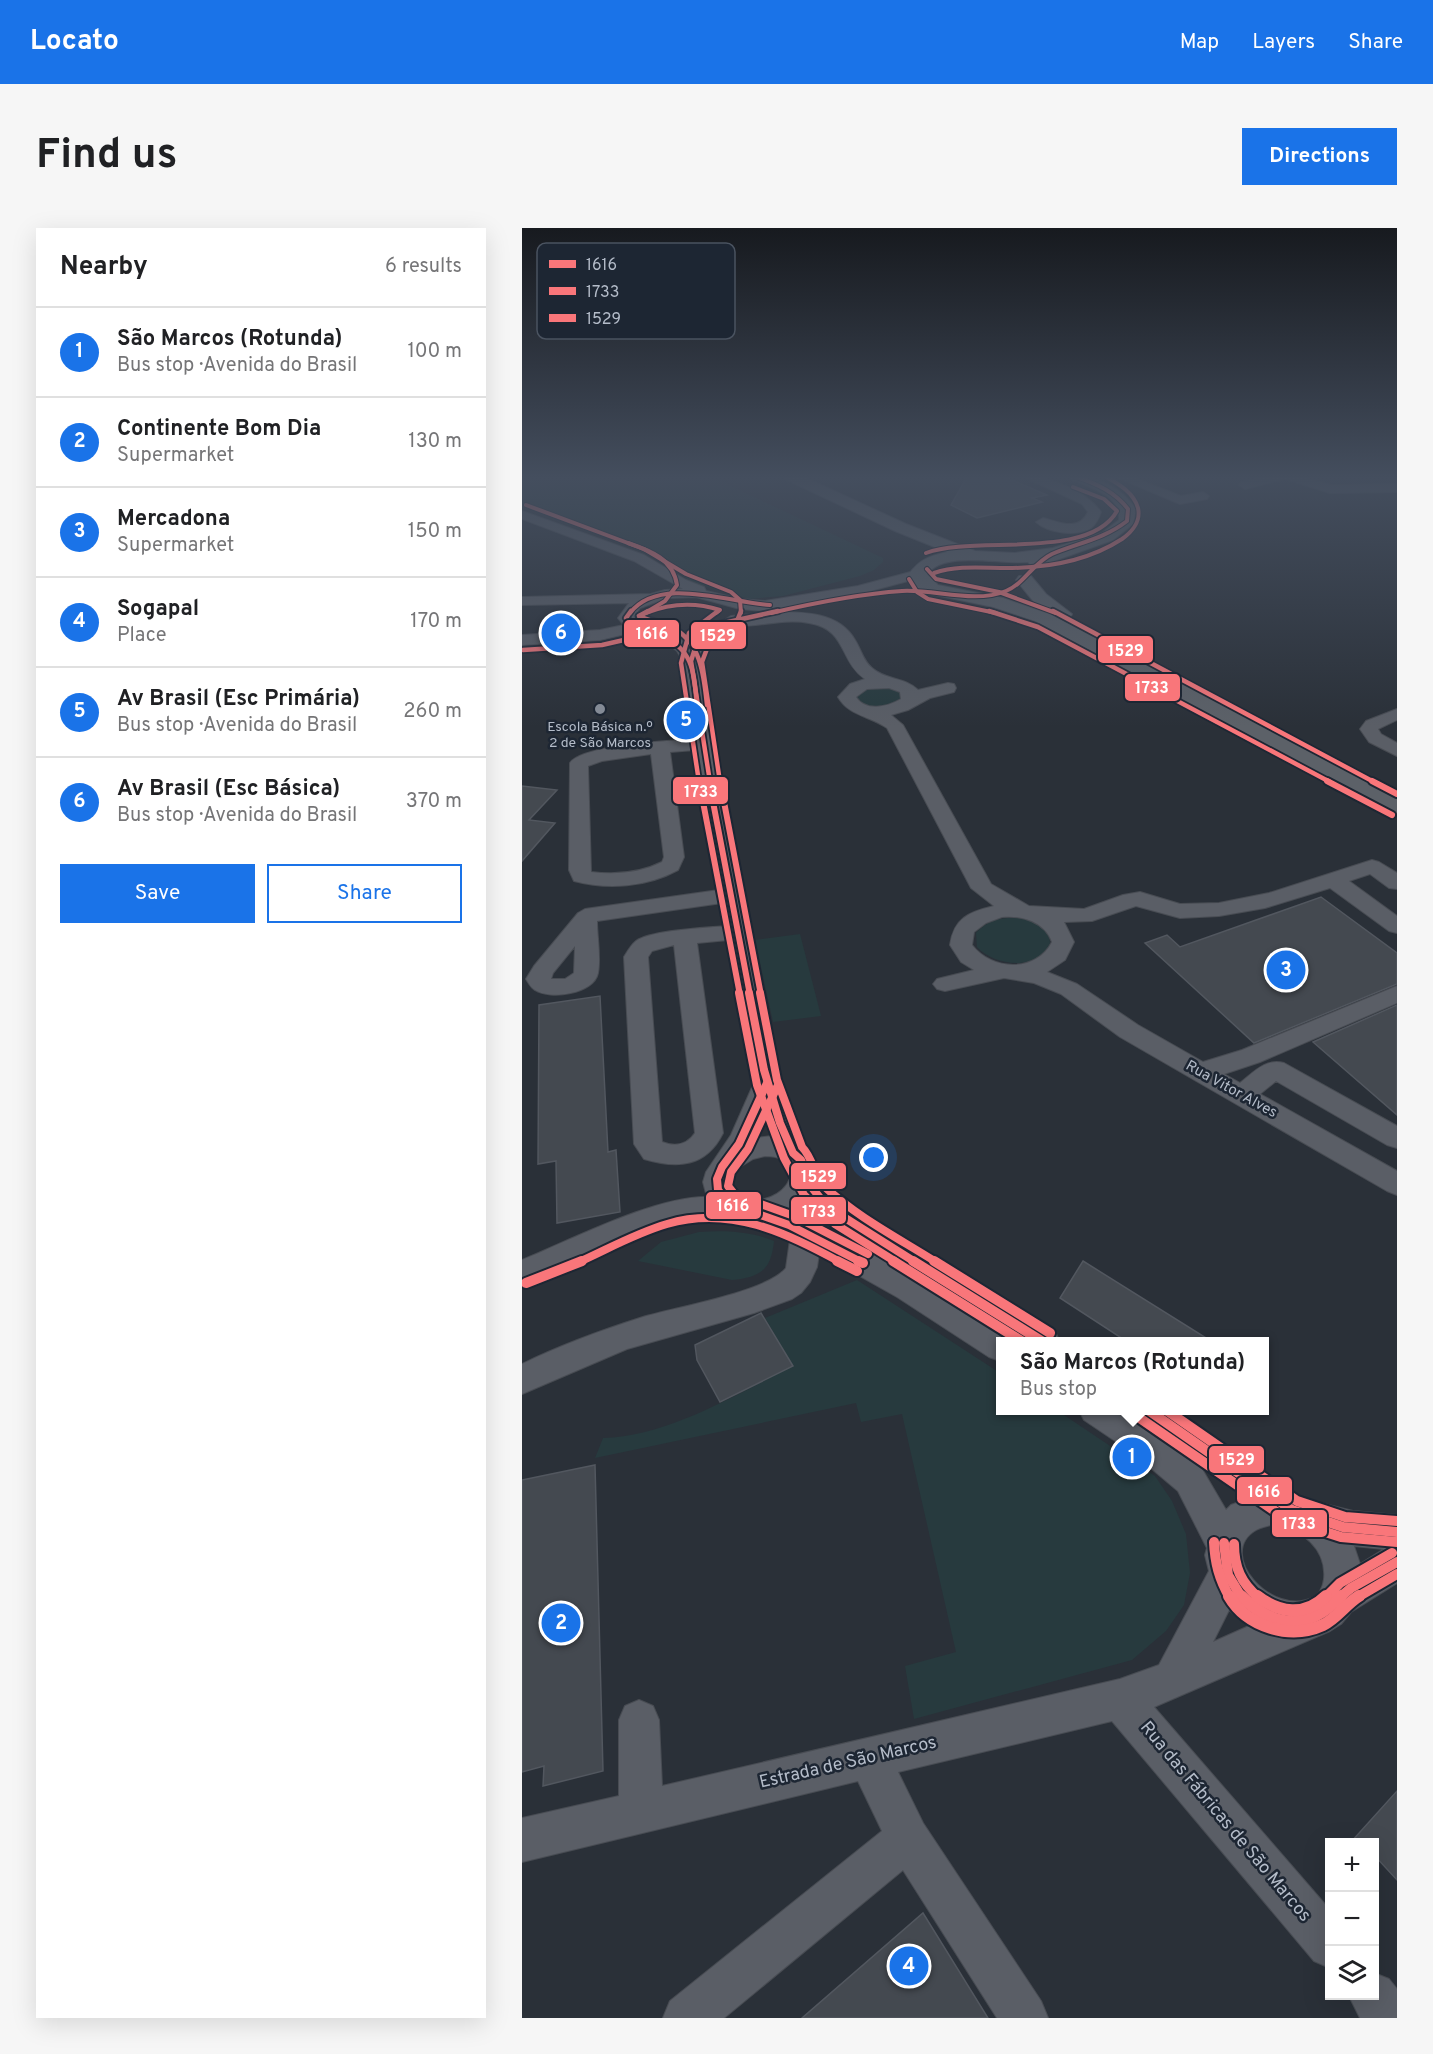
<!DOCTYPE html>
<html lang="en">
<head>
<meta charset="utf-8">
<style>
	:root { --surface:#fff; --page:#f6f6f6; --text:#202124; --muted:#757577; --line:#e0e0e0; --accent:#1a73e8 }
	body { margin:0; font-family:Overpass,sans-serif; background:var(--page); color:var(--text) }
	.controls { position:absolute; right:18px; bottom:18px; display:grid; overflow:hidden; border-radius:0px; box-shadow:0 6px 24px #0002 }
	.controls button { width:54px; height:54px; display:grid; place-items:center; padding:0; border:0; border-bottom:2px solid var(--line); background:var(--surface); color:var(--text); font:30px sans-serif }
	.you { position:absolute; left:352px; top:930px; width:21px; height:21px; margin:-15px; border:4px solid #fff; border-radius:50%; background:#1a73e8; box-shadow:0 0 0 9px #1a73e833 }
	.badge { display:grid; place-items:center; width:39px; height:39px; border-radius:50%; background:var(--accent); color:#fff; font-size:20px; font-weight:700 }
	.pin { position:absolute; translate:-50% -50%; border:3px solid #fff; box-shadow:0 2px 6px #0006 }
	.popup { position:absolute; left:474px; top:1109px; width:273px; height:78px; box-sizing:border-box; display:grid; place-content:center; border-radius:0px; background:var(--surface); filter:drop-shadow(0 2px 4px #0005); font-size:20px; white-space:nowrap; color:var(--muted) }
	.popup b { font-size:22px; color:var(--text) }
	.popup::after { content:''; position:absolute; left:50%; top:100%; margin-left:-12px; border:12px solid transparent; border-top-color:var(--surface) }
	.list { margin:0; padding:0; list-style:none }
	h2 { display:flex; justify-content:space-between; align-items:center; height:78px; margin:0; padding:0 24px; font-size:26px }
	h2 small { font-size:20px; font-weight:400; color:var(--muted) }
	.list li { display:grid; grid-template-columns:39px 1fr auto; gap:18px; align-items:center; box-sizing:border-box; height:90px; padding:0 24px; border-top:2px solid var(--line) }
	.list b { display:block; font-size:22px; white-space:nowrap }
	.list p { margin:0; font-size:20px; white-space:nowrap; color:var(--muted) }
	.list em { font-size:20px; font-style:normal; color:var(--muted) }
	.actions { display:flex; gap:12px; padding:18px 24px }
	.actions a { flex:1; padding:14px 0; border:2px solid var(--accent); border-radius:0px; text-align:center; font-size:21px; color:var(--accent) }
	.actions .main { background:var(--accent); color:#fff }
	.icon { flex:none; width:33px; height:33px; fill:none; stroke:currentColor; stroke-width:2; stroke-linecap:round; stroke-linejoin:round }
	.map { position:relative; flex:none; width:875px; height:1790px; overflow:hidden; border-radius:0px }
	header { display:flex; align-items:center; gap:36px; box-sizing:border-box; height:84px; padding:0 30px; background:var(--accent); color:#fff }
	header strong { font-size:28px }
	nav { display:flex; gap:33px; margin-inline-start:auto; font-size:21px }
	.intro { display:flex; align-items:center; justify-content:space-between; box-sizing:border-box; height:144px; padding:0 36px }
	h1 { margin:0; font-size:42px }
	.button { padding:15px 27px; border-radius:0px; background:var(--accent); color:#fff; font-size:21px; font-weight:700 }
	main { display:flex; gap:36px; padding:0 36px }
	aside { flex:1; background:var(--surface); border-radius:0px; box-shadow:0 6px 24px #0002 }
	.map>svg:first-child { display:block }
</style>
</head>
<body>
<header>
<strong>Locato</strong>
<nav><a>Map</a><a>Layers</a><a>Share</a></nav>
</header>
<div class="intro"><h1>Find us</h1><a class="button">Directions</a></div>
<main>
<aside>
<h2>Nearby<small>6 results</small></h2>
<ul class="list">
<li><span class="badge">1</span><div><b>São Marcos (Rotunda)</b><p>Bus stop · Avenida do Brasil</p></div><em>100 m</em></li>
<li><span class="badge">2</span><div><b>Continente Bom Dia</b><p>Supermarket</p></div><em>130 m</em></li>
<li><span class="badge">3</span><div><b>Mercadona</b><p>Supermarket</p></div><em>150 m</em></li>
<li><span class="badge">4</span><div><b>Sogapal</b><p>Place</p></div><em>170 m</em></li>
<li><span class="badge">5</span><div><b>Av Brasil (Esc Primária)</b><p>Bus stop · Avenida do Brasil</p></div><em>260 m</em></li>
<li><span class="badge">6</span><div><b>Av Brasil (Esc Básica)</b><p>Bus stop · Avenida do Brasil</p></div><em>370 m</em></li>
</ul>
<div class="actions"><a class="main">Save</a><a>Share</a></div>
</aside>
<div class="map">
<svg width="875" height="1790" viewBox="0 0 875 1790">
	<rect width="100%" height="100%" fill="#2a3038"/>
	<!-- green -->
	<g fill="#273a3e">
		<polygon points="0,249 190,249 361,330 361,334 352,342 338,348 261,368 227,371 172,355 130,329 61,296 0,278"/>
		<path d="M364,459L378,464L379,470C367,483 346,481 333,471L335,465L345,460Z"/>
		<path d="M497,690C511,693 527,699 528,715C517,744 472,738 455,719L454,705C465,692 480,689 497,690Z"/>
		<polygon points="278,706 299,788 251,794 233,712"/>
		<path d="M177,1004C201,1002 229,1003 252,1013C249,1042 239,1049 210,1052L116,1033L139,1014Z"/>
		<path d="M335,1052L478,1145V1182L536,1183L633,1248L650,1273L664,1306L668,1345L662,1377L644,1403L610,1432L392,1491L383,1438L434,1424L380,1186L339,1194L334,1175L73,1230L81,1210C146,1208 213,1167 271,1138L243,1090Z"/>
	</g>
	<!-- building -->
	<g fill="#444950" stroke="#52575f" stroke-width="1.5">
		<polygon points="445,249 483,249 525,267 510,270 520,274 455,290 429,277"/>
		<polygon points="0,558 35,562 7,592 33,595 0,633"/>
		<polygon points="799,669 875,725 875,756 732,815 623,715 645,707 658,719"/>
		<polygon points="78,768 86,924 94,922 98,984 35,995 34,933 16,936 17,777"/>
		<polygon points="875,777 875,887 791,814"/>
		<polygon points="561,1033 689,1113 604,1113 538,1070"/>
		<polygon points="239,1085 271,1138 198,1174 175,1132 173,1117"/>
		<polygon points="73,1237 81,1543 21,1558 22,1538 0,1544 0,1252"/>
		<polygon points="875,1563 875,1652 852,1627 852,1614 829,1614"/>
		<polygon points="401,1685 466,1790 280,1790"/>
	</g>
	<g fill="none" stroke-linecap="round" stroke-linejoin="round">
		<defs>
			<g id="minor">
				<path d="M502,249C528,248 564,263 579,284C577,290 574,296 569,300C555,309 526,305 514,294L521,290C537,294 557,304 566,284L560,276Z"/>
				<polygon points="594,249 610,249 659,268 681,264 687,268 685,271 658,276"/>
				<polygon points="743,249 780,249 809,257 875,256 875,264 808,265 763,251 723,261 717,257 719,254"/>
				<path d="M0,283L122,327L164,352L182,359L184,363L218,371L243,373L336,358L396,342L403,346L401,349L337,366L243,383L218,381L174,369L145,370L118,380L112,389C126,403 149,403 165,416L182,397L188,395L196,400L181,417L177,433L195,546L258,855L272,895L282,918L295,937L302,956L330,980L533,1104L538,1114H495L490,1110L491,1114H478V1133L467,1129L375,1069L297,1025L295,1039L288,1054L279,1065L270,1071L232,1085L105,1121L0,1166V1136C39,1117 80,1102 121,1089C154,1079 245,1064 264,1040L268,1012C251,1005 234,997 216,992C151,977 62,1037 0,1057V1032C49,1012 134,968 185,969L181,954L184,944L209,907L232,855L206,712L175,715L201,905C184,939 156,941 122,931L112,916L102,729C105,724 109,717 114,713C130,702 183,700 204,698L200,675L75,693C75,709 79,729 76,745C72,766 28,772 13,762C9,760 6,754 4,751L12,738L56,685L63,681L197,662L173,522L148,524L162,629L156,642C125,659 86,662 52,653L47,642L48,535C60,517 148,513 172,511L161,433L155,423L144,414L112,404L78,412L0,417V407L78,402L102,397L96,390L107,375L0,377V369L129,366L143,362L161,361L112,333L0,291ZM129,526L142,629L140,634C118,645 93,647 69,644L66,538L80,533ZM152,717L173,905C165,917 153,919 140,914L126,729L130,723ZM53,718L52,745L43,751H29L31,745ZM243,891L250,908L234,910ZM243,928C256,928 265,931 270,944C263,983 193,981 213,942L231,931ZM285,974L310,996L393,1049L334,1016L265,986Z"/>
				<path d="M253,384C282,384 317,384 333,412C339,421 341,433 350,440C363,452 383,449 396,462L426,455L432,456L434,460L432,464L408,470L386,482L369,487L381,497L469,656L507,678L562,681L601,667L618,664L658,676L697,675L747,665L850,632L857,634L875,645V661L867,660L848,646L827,653L875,688V705L867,703L808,660L743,680L697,688L658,690L614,678L570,693L542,694L552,714L543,732L525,744L555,756L616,797L681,834L720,822L875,758V775L738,834L702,846L718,855C732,844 744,830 762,835L875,898V920L865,917L754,853L738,866L875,943V967L865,963L598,809L539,766L512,755L482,750L423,763L415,761L411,756L415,751L452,742L439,734L428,717C432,690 447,684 472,678L449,660L365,500C348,488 327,488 316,469L328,456L343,451C317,433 325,401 287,395C260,390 234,400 209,398C204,397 204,396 201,393L209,388ZM367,460L378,464L379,471C365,479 344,484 334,469L345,461ZM480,689C500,687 523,694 530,714C514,745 470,743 450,717L452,704L464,695Z"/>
				<polygon points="875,481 875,492 856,501 859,506 875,515 875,528 847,514 838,501 844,493"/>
				<path d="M557,1182H603L611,1187L608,1182H653L782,1271L831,1283L875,1287V1355L829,1384L819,1396L808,1403L632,1479L808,1682V1740L792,1733L590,1493L376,1544L401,1595L519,1773L526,1790H475L381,1642L202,1790H141L148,1773L360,1603L336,1553L0,1634V1590L97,1568V1492L103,1478L117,1472L131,1478L137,1492L140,1558L598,1451L637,1437L687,1343L683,1327L685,1320L656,1263L611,1225L562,1192ZM674,1235L725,1271L709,1277L704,1282L680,1241ZM752,1296C780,1301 805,1321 802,1351C801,1359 797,1367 790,1370C750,1389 693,1326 734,1302C739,1299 747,1298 752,1296ZM832,1318L862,1321L838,1336ZM707,1382L727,1398L691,1414Z"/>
				<polygon points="852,1745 867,1751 875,1761 875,1790 838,1790 827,1768 852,1768"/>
			</g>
			<path id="major" d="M263,249H282L384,296L453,323L493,325L531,320L580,305L597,292C599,267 569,260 550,252L548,249C575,248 598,258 614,281L611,296L591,312L515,339L509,338L506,334C478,337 424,322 405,346L416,357L481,370L530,387L512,374L494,352L497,348H509L524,366L550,386L548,390L538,391L875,568V585L866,583L513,393L471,379L404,365L396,360L387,346C398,331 408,328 425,324L373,303L265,252Z"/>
		</defs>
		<!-- minor casing -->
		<use href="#minor" stroke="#484c53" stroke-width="2"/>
		<!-- major casing -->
		<use href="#major" stroke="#484c55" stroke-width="2"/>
		<!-- minor -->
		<use href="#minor" fill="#5a5e66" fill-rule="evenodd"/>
		<!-- major -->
		<use href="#major" fill="#5c6168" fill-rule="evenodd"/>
		<defs>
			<g id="bus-1-far5">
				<path d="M108,385C137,347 208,375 248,377"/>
				<path d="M249,385C292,375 336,366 380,363C413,361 452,376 484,363C503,355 511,335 530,326C556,315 582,311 605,293L606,281C593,264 575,256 555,249"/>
			</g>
			<g id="bus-1-far4">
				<path d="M109,383L104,390C114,400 125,403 138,408C172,420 172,446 175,478"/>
				<polyline points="188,554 169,433 176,411 188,400 197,396 256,383"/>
			</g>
			<polyline id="bus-1-far3" points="187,553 228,767"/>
			<g id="bus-1-far2">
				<polyline points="227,765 242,842 258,895 271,925 279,932 291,961 299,971 320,988 393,1034"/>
				<polyline points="245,855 217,916 200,939 195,951 196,962 207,976 267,997 339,1034"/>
			</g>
			<g id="bus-1-far1">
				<polyline points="336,1033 341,1035"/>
				<polyline points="391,1033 521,1114"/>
				<polyline points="626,1182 770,1282 821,1299 875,1304"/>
				<polyline points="702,1315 706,1347 720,1370"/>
				<polyline points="817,1370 829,1360 875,1334"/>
			</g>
			<path id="bus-1" d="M719,1368C753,1402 786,1402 819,1368"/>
			<g id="bus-2-far5">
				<path d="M412,345C436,337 460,340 485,340C525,340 566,333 600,311C610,304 619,293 616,280C612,265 597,256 584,249"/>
				<polyline points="387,351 395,364 406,371 474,385"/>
				<path d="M124,385C149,375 173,374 198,382L194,385"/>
			</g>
			<g id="bus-2-far4">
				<polyline points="467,383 516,399 808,554"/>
				<polyline points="120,392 117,388 128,383"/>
				<polyline points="1,422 80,417 115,409"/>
				<polyline points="177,554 159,435 167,405 196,383"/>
			</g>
			<g id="bus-2-far3">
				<polyline points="177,553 218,767"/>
				<polyline points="805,553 870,587"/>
			</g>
			<g id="bus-2-far2">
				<polyline points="217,765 235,857 262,930 282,967 313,996 374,1034"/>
				<path d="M57,1034C86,1021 114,1005 145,996C208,977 264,1005 318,1034"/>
			</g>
			<g id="bus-2-far1">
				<polyline points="315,1033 335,1043"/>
				<polyline points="371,1033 501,1114"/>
				<polyline points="4,1055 60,1033"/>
				<polyline points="619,1191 766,1292 819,1309 875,1314"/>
				<path d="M692,1314C693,1335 697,1351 708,1370"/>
				<polyline points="834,1370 875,1346"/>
			</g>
			<path id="bus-2" d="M707,1368C725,1399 768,1412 801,1397C814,1391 824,1376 837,1368"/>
			<g id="bus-3-far5">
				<polyline points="4,277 122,321 164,346 209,364 218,372 219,385"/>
				<path d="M106,315C129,323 151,331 155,357L143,373L123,385"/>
				<path d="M404,325C452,307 567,333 595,283L582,271L551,259"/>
				<polyline points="405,341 414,351 477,364 534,385"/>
			</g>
			<g id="bus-3-far4">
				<path d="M126,383L117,388C127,393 139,394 149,399C179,413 182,448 185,477"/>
				<polyline points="531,383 852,554"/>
				<polyline points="198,554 180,434 186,418 215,393 219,383"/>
			</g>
			<g id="bus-3-far3">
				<polyline points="198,553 239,767"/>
				<polyline points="850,553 875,566"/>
			</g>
			<g id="bus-3-far2">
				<path d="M238,765L255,852L280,919C291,930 292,948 303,959C335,989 376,1010 414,1034"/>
				<polyline points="255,859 226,921 209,944 206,958 213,967 272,988 346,1026"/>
			</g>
			<g id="bus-3-far1">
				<polyline points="412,1033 528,1105"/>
				<polyline points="644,1182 775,1273 823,1289 875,1293"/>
				<path d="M712,1316C712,1339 719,1355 737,1370"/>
				<polyline points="803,1370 818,1355 870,1325"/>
			</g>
			<path id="bus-3" d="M735,1368C757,1385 783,1389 804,1368"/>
		</defs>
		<!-- bus-1-far5 casing -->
		<use href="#bus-1-far5" stroke="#1d2633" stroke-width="6"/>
		<!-- bus-1-far4 casing -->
		<use href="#bus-1-far4" stroke="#1d2633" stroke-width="8"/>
		<!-- bus-1-far3 casing -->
		<use href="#bus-1-far3" stroke="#1d2633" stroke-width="10"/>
		<!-- bus-1-far2 casing -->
		<use href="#bus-1-far2" stroke="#1d2633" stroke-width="12"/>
		<!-- bus-1-far1 casing -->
		<use href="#bus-1-far1" stroke="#1d2633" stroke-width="14"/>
		<!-- bus-1 casing -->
		<use href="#bus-1" stroke="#1d2633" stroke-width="16"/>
		<!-- bus-2-far5 casing -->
		<use href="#bus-2-far5" stroke="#1d2633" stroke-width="6"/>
		<!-- bus-2-far4 casing -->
		<use href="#bus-2-far4" stroke="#1d2633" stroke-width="8"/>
		<!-- bus-2-far3 casing -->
		<use href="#bus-2-far3" stroke="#1d2633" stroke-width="10"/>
		<!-- bus-2-far2 casing -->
		<use href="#bus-2-far2" stroke="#1d2633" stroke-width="12"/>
		<!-- bus-2-far1 casing -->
		<use href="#bus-2-far1" stroke="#1d2633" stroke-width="14"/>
		<!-- bus-2 casing -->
		<use href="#bus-2" stroke="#1d2633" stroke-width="16"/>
		<!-- bus-3-far5 casing -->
		<use href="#bus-3-far5" stroke="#1d2633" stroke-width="6"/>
		<!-- bus-3-far4 casing -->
		<use href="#bus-3-far4" stroke="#1d2633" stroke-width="8"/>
		<!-- bus-3-far3 casing -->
		<use href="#bus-3-far3" stroke="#1d2633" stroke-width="10"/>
		<!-- bus-3-far2 casing -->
		<use href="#bus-3-far2" stroke="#1d2633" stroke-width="12"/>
		<!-- bus-3-far1 casing -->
		<use href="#bus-3-far1" stroke="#1d2633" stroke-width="14"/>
		<!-- bus-3 casing -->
		<use href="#bus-3" stroke="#1d2633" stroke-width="16"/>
		<!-- bus-1-far5 -->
		<use href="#bus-1-far5" stroke="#f9767a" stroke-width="4"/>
		<!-- bus-1-far4 -->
		<use href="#bus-1-far4" stroke="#f9767a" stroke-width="4.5"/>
		<!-- bus-1-far3 -->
		<use href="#bus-1-far3" stroke="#f9767a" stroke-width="6"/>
		<!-- bus-1-far2 -->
		<use href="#bus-1-far2" stroke="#f9767a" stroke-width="8"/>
		<!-- bus-1-far1 -->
		<use href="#bus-1-far1" stroke="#f9767a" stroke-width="10"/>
		<!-- bus-1 -->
		<use href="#bus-1" stroke="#f9767a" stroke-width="12"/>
		<!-- bus-2-far5 -->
		<use href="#bus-2-far5" stroke="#f9767a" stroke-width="4"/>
		<!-- bus-2-far4 -->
		<use href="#bus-2-far4" stroke="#f9767a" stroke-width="4.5"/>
		<!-- bus-2-far3 -->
		<use href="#bus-2-far3" stroke="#f9767a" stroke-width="6"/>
		<!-- bus-2-far2 -->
		<use href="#bus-2-far2" stroke="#f9767a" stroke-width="8"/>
		<!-- bus-2-far1 -->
		<use href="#bus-2-far1" stroke="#f9767a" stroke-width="10"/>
		<!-- bus-2 -->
		<use href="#bus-2" stroke="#f9767a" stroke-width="12"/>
		<!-- bus-3-far5 -->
		<use href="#bus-3-far5" stroke="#f9767a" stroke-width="4"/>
		<!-- bus-3-far4 -->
		<use href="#bus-3-far4" stroke="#f9767a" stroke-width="4.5"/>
		<!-- bus-3-far3 -->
		<use href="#bus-3-far3" stroke="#f9767a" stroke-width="6"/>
		<!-- bus-3-far2 -->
		<use href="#bus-3-far2" stroke="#f9767a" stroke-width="8"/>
		<!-- bus-3-far1 -->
		<use href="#bus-3-far1" stroke="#f9767a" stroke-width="10"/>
		<!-- bus-3 -->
		<use href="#bus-3" stroke="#f9767a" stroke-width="12"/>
	</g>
	<!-- sky -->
	<linearGradient id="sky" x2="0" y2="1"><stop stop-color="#171a1f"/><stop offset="0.5" stop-color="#444e5e"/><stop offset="1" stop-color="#444e5e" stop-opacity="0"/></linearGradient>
	<rect width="875" height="499" fill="url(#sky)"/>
	<!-- markers -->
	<circle fill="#848b96" stroke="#1d2633" stroke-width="2" cx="78" cy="481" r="6"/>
	<g text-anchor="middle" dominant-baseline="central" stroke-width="5" stroke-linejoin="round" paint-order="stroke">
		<!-- far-poi labels -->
		<g font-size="14" fill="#b4bcc9" stroke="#1d2633">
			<text x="78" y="499">Escola Básica n.º<tspan x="78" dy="16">2 de São Marcos</tspan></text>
		</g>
		<!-- street labels -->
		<g font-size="15" fill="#b4bcc9" stroke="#1d2633">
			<text transform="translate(709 862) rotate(29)">Rua Vitor Alves</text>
		</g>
		<!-- near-street labels -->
		<g font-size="18" fill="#b4bcc9" stroke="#1d2633">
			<text transform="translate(326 1535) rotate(-13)">Estrada de São Marcos</text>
			<text transform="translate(703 1594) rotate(50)">Rua das Fábricas de São Marcos</text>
		</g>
	</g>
	<!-- legend -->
	<rect x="15" y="15" width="198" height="96" rx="9" fill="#1d2633" stroke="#4a5360" stroke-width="1.5"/>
	<rect x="27" y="32" width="27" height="8" fill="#f9767a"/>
	<rect x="27" y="59" width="27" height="8" fill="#f9767a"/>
	<rect x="27" y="86" width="27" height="8" fill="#f9767a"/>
	<g font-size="16" fill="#b4bcc9">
		<text x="64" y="42">1616</text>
		<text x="64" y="69">1733</text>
		<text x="64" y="96">1529</text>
	</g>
	<g stroke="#1d2633" stroke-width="2">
		<rect x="101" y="391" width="57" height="29" rx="6" fill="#f9767a"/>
		<rect x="168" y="393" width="57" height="29" rx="6" fill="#f9767a"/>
		<rect x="575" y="407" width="57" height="29" rx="6" fill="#f9767a"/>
		<rect x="602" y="445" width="57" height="29" rx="6" fill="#f9767a"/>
		<rect x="150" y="548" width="57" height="29" rx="6" fill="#f9767a"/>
		<rect x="268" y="934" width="57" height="28" rx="6" fill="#f9767a"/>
		<rect x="183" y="963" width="57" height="29" rx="6" fill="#f9767a"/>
		<rect x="268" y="968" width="57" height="29" rx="6" fill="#f9767a"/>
		<rect x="686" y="1217" width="57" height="29" rx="6" fill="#f9767a"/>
		<rect x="714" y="1248" width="57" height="29" rx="6" fill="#f9767a"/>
		<rect x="749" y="1281" width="57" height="29" rx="6" fill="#f9767a"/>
	</g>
	<g font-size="16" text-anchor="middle" font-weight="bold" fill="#fff">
		<text x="130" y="411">1616</text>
		<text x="196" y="413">1529</text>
		<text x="604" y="428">1529</text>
		<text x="630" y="465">1733</text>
		<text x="179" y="569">1733</text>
		<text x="297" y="954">1529</text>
		<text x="211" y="983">1616</text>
		<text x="297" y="989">1733</text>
		<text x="715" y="1237">1529</text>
		<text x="742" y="1269">1616</text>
		<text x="777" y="1301">1733</text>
	</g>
</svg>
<div class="controls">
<button>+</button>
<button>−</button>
<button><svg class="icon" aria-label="layers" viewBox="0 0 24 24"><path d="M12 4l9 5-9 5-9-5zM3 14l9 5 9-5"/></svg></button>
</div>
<div class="you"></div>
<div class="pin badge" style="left:610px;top:1229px">1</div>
<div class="popup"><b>São Marcos (Rotunda)</b>Bus stop</div>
<div class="pin badge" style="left:39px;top:1395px">2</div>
<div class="pin badge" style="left:764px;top:742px">3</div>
<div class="pin badge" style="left:387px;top:1738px">4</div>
<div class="pin badge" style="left:164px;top:492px">5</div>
<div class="pin badge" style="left:39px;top:405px">6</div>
</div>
</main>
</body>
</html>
